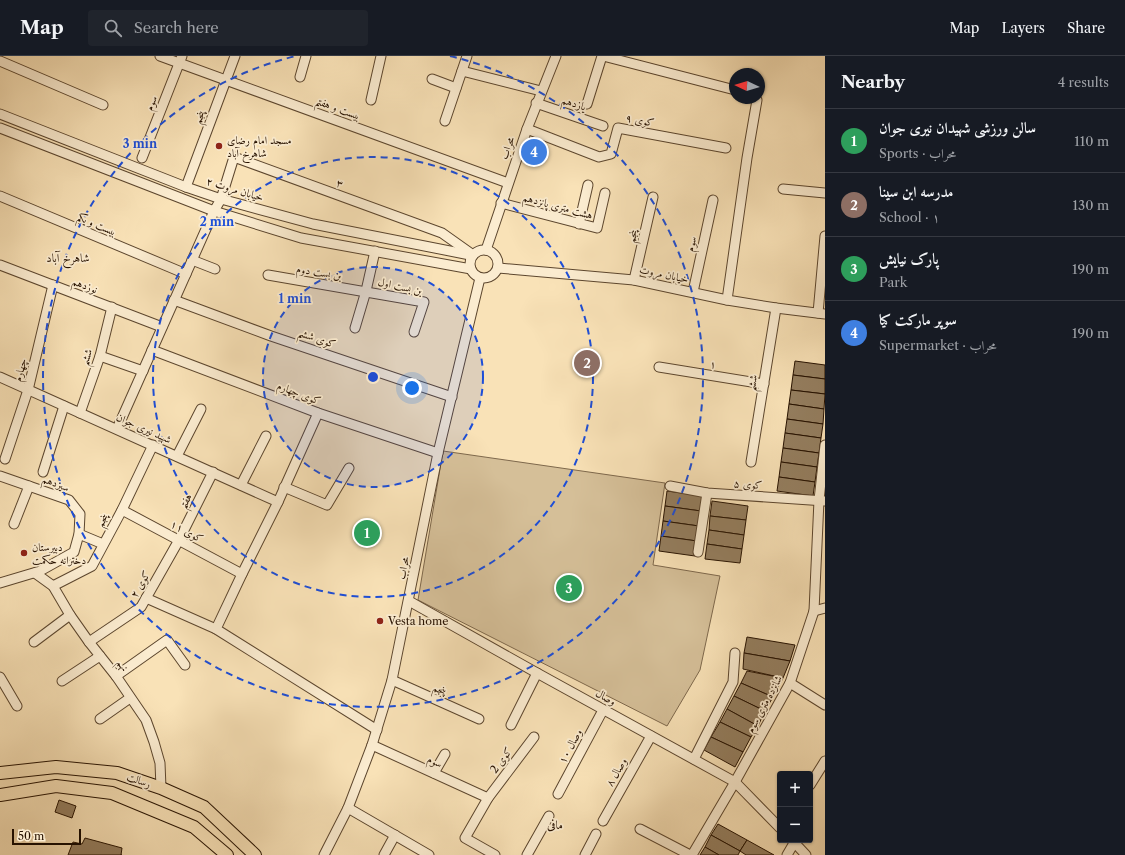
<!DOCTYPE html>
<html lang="en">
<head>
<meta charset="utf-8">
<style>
	:root { --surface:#171b24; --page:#20242c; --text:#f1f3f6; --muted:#9ea1a6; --line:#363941; --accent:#2563eb }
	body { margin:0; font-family:"Libre Caslon Text",Amiri,serif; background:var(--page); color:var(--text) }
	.controls { position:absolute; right:12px; bottom:12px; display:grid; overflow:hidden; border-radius:4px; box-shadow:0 1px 3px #0004 }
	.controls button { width:36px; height:36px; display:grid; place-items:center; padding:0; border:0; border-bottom:1px solid var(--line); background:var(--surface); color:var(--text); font:20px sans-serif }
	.compass { position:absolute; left:729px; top:12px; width:36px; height:36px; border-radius:50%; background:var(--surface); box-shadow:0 1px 3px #0004; rotate:274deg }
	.scale { position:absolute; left:12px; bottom:10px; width:69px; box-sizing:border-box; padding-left:4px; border:2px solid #271200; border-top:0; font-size:11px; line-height:14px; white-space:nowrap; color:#271200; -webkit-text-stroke:3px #fbecd0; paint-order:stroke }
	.you { position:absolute; left:412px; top:332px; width:14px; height:14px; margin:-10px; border:3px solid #fff; border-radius:50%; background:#1a73e8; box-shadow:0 0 0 6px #1a73e833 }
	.badge { display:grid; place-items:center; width:26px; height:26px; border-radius:50%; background:var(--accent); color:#fff; font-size:13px; font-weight:700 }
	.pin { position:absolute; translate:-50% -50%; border:2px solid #fff; box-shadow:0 1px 4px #0006 }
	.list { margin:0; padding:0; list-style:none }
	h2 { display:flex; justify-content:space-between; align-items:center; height:52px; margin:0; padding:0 16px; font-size:17px }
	h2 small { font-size:13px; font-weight:400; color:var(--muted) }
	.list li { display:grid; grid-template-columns:26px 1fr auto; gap:12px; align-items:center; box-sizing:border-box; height:64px; padding:0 16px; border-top:1px solid var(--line) }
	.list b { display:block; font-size:15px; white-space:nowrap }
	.list p { margin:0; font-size:13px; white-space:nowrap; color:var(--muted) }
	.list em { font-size:13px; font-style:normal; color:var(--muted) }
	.icon { flex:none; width:22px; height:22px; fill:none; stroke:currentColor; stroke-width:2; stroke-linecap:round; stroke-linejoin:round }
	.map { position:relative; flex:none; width:825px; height:799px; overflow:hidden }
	header { display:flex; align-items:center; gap:24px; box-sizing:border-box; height:56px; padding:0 20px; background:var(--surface); border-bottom:1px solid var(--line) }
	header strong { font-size:19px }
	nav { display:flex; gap:22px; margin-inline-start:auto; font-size:14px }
	.search { width:280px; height:36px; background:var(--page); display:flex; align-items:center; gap:10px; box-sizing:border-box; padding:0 14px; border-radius:4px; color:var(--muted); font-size:15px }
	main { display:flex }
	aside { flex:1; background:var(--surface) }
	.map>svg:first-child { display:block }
</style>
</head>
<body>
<header>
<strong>Map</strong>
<div class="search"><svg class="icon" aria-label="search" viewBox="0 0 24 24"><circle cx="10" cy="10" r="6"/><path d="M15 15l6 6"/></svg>Search here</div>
<nav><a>Map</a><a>Layers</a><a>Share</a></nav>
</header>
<main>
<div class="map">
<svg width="825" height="799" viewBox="0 0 825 799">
	<rect width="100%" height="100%" fill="#f9e2b7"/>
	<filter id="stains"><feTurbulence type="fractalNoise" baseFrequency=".005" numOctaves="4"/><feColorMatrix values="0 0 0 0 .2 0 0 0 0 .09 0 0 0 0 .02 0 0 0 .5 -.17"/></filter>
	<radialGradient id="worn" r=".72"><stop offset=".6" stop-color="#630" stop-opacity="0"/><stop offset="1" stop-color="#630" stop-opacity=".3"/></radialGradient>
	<!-- green -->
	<polygon fill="#d5bf98" stroke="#7e684c" points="443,395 665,427 653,509 720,520 700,614 667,670 418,544"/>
	<!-- building -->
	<g fill="#947e5f" stroke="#271200">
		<polygon points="795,305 825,309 825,323 793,319"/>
		<polygon points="793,319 825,323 825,338 791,334"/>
		<polygon points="791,334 825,338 824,353 789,348"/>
		<polygon points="789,348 824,353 823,368 787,363"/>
		<polygon points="787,363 823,368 821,382 785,377"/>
		<polygon points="785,377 821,382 819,397 783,392"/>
		<polygon points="783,392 819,397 817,411 781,406"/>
		<polygon points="781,406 817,411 815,426 779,421"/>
		<polygon points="779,421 815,426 813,440 777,435"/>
		<polygon points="667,435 703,440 701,455 665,450"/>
		<polygon points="712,445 748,450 746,464 710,460"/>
		<polygon points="665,450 701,455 699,470 663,465"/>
		<polygon points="710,460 746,464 744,479 709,474"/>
		<polygon points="663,465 699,470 697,485 661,480"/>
		<polygon points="709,474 744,479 742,493 707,488"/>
		<polygon points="661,480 697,485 695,500 659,495"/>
		<polygon points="707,488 742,493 740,507 705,503"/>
		<polygon points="747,581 795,589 790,605 744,597"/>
		<polygon points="744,597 790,605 783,622 743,613"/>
		<polygon points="747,615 783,622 773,641 741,627"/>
		<polygon points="741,627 773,641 765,655 734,640"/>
		<polygon points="734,640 765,655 758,670 727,653"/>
		<polygon points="727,653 758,670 751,681 720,666"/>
		<polygon points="720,666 751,681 743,696 711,681"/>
		<polygon points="711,681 743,696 735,711 704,694"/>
		<polygon points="59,744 76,750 72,762 55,756"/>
		<polygon points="718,768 747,784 740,795 711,779"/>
		<polygon points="711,779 740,795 738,799 719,799 705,791"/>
		<polygon points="85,782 122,792 121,799 122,799 68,799 73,786 82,788"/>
		<polygon points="747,784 774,799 746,799 740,795"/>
		<polygon points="705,791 719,799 700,799"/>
	</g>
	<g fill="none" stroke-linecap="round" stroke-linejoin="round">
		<defs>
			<g id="minor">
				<polyline points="160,0 508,127"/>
				<polyline points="603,0 735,34"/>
				<polyline points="0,5 103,49"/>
				<polyline points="462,15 541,35"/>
				<polyline points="300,21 306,0"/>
				<polyline points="432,23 456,32"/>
				<polyline points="371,44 381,0"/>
				<polyline points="536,47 603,70"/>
				<polyline points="587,48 602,0"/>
				<polyline points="0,58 186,131 221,143 313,168 470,199"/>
				<polyline points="445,65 467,0"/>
				<polyline points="0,72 214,155 301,182 471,213"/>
				<polyline points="527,73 599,101 611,98 618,72 726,92"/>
				<polyline points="142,102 182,0"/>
				<polyline points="186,131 235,0"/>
				<polyline points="783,133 825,137"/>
				<polyline points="0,140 186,218"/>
				<polyline points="501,147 597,172 605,137"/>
				<polyline points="579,168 588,129"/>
				<circle cx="484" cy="208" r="14"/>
				<polyline points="486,194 527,73 556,0"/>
				<polyline points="192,204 215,213"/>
				<polyline points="0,209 162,271"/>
				<polyline points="498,212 634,224 727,244 776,252 825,258"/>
				<polyline points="268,219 424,246 414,276"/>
				<polyline points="634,224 653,141"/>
				<polyline points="693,236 713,144"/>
				<polyline points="174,244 271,280 452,341"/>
				<polyline points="727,244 747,102 757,44"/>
				<polyline points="818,257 825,180"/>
				<polyline points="355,272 366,235 375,195"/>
				<polyline points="152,294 318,357 438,397"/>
				<polyline points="100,300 143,315"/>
				<polyline points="659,311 764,328"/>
				<polyline points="0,321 278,446"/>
				<polyline points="80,357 100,300 112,251"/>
				<polyline points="318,357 278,446 242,518 216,573 377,674"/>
				<polyline points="117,373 214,155 221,143 234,101 442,177 473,199"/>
				<polyline points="177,400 201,353"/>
				<polyline points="5,403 28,334 53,229"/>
				<polyline points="751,406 776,252"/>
				<polyline points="43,416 64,350"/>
				<polyline points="0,420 69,444 80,458 79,478 74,496 40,515 0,527"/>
				<polyline points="241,429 266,380"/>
				<polyline points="670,430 707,437 825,445"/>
				<polyline points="284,431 327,449 349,412"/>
				<polyline points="122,454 242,518"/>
				<polyline points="14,468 29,430"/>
				<polyline points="79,478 103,488"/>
				<polyline points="698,496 707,437"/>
				<polyline points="35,517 53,530 70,559 89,586 116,620 146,664 154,686 160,707 161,732"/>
				<polyline points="53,530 92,510 122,454 153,389"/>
				<polyline points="146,542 216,573"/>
				<polyline points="409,545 537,617 735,726 780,772"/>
				<polyline points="814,555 825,552"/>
				<polyline points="34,586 70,559"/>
				<polyline points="89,586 141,551 179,484 213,416"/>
				<polyline points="116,620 167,584 185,609"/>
				<polyline points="0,621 17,650"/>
				<polyline points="392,624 479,663"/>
				<polyline points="62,625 100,600"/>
				<polyline points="790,627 825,649"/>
				<polyline points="100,663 130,642"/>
				<polyline points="511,669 537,617"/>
				<polyline points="372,689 488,742"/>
				<polyline points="694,703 733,626 735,597"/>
				<polyline points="434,717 445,698"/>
				<polyline points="810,729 825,705"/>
				<polyline points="558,738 603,654"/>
				<polyline points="348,752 429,799"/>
				<polyline points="603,765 651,680"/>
				<polyline points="640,773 690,799"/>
				<polyline points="792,784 806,799"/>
				<polyline points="324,799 348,752 372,689 392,624 438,397 480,222"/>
				<polyline points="384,799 395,779"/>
				<polyline points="495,799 465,782 488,742 534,681"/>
				<polyline points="527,799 549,760"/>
				<polyline points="585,799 596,778"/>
				<polyline points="692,799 735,726 790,627 814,555 819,444 825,389"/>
				<polyline points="787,799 794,787"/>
			</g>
			<g id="major">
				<polyline points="0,717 56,711 117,717 161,732 204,751 255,799"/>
				<polyline points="0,739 56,730 112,737 194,771 227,799"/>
			</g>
		</defs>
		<!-- minor casing -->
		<use href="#minor" stroke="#5c462e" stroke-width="11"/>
		<!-- major casing -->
		<use href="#major" stroke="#271200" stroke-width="14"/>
		<!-- minor -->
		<use href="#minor" stroke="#fbecd0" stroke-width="9"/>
		<!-- major -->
		<use href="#major" stroke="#f9e2b7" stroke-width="12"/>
	</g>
	<!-- distance rings -->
	<circle cx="373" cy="321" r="110" fill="#1d4ed8" fill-opacity=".12"/>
	<g fill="none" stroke="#1d4ed8" stroke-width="2" stroke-dasharray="7 5">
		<circle cx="373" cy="321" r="110"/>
		<circle cx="373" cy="321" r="220"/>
		<path d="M450 0A330 330 0 1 1 296 0"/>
	</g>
	<!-- markers -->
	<g fill="#8f2418" stroke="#fbecd0" stroke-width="1.5">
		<circle cx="219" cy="90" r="4"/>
		<circle cx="24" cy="497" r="4"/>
		<circle cx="380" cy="565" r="4"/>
	</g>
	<g text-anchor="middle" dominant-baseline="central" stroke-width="3.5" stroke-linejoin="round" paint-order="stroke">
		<!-- street labels -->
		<g font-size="11" fill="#271200" stroke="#fbecd0">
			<text transform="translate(151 47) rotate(-69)">سوم</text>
			<text transform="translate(574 47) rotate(18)">یازدهم</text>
			<text transform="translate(338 52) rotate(20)">بیست و هفتم</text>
			<text transform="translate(199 61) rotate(-69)">پنجم</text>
			<text transform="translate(640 64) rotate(11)">کوی ۹</text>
			<text transform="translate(507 92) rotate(-70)">محراب</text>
			<text transform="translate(340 127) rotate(20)">۳</text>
			<text transform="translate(235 133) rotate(17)">خیابان مروت ۲</text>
			<text transform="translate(558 150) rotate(15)">هشت متری پانزدهم</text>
			<text transform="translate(97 168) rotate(23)">بیست و یکم</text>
			<text transform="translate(632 180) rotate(-77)">پنجم</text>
			<text transform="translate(691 188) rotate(-78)">سوم</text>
			<text transform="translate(319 216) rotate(9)">بن بست دوم</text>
			<text transform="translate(664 218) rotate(12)">خیابان مروت</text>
			<text transform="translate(85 229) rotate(21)">نوزدهم</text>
			<text transform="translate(400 230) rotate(12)">بن بست اول</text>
			<text transform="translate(317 282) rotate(19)">کوی ششم</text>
			<text transform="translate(86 301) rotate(-72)">ششم</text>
			<text transform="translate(713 308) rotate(9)">۱</text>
			<text transform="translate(20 314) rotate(-76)">چهارم</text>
			<text transform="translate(752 327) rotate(-81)">ششم</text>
			<text transform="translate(299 337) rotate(21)">کوی چهارم</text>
			<text transform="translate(144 372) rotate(24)">شهید نیری جوان</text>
			<text transform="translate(56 427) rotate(21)">سیزدهم</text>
			<text transform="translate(748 428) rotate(4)">کوی ۵</text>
			<text transform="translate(185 445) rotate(-63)">هفتم</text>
			<text transform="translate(102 464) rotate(-61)">پنجم</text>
			<text transform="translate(187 475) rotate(28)">کوی ۱۱</text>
			<text transform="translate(403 512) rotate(-79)">محراب</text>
			<text transform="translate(140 528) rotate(-60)">کوی ۲</text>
			<text transform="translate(123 609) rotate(53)">نهم</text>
			<text transform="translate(440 633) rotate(24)">پنجم</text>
			<text transform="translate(606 641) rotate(29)">وصال</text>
			<text transform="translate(764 648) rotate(-62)">شانزده متری سوم</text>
			<text transform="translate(570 690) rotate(-62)">وصال ۱۰</text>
			<text transform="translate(501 704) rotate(-54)">کوی 2</text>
			<text transform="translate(435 705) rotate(25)">سوم</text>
			<text transform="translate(616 716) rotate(-60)">وصال ۸</text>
			<text transform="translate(139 724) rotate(19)">رسالت</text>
		</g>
		<!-- poi labels -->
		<g font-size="11" fill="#271200" stroke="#fbecd0" text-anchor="start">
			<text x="227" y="84">مسجد امام رضای<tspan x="227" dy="13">شاهرخ آباد</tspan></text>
			<text x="32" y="491">دبیرستان<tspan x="32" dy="13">دخترانه حکمت</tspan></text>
			<text x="388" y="565">Vesta home</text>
		</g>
		<!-- neighbourhood labels -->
		<g font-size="12" fill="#271200" stroke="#fbecd0">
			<text x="68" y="201">شاهرخ آباد</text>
			<text x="555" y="768">مافی</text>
		</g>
	</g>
	<circle cx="373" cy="321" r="6" fill="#1d4ed8" stroke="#fbecd0" stroke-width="2"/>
	<g font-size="12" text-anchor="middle" font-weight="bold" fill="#1d4ed8" stroke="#fbecd0" stroke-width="3.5" stroke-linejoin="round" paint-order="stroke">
		<text x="140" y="92">3 min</text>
		<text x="217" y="170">2 min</text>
		<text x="295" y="247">1 min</text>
	</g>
	<rect width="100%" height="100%" filter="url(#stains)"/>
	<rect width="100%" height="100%" fill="url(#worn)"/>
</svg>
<div class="controls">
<button>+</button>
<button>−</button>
</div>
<svg class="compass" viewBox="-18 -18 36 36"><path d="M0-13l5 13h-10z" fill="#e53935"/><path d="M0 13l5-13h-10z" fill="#9ea1a6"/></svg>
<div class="scale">50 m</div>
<div class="you"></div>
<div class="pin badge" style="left:367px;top:477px;background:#2e9e5b">1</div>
<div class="pin badge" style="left:587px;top:307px;background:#8d6e63">2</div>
<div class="pin badge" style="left:569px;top:532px;background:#2e9e5b">3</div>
<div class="pin badge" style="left:534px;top:96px;background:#3f7fe0">4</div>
</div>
<aside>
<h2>Nearby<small>4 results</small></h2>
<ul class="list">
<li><span class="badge" style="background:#2e9e5b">1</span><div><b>سالن ورزشی شهیدان نیری جوان</b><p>Sports · محراب</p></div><em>110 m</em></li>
<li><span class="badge" style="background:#8d6e63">2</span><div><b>مدرسه ابن سینا</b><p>School · ۱</p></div><em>130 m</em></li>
<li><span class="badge" style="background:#2e9e5b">3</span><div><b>پارک نیایش</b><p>Park</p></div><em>190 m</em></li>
<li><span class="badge" style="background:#3f7fe0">4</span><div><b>سوپر مارکت کیا</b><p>Supermarket · محراب</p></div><em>190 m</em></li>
</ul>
</aside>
</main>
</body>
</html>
